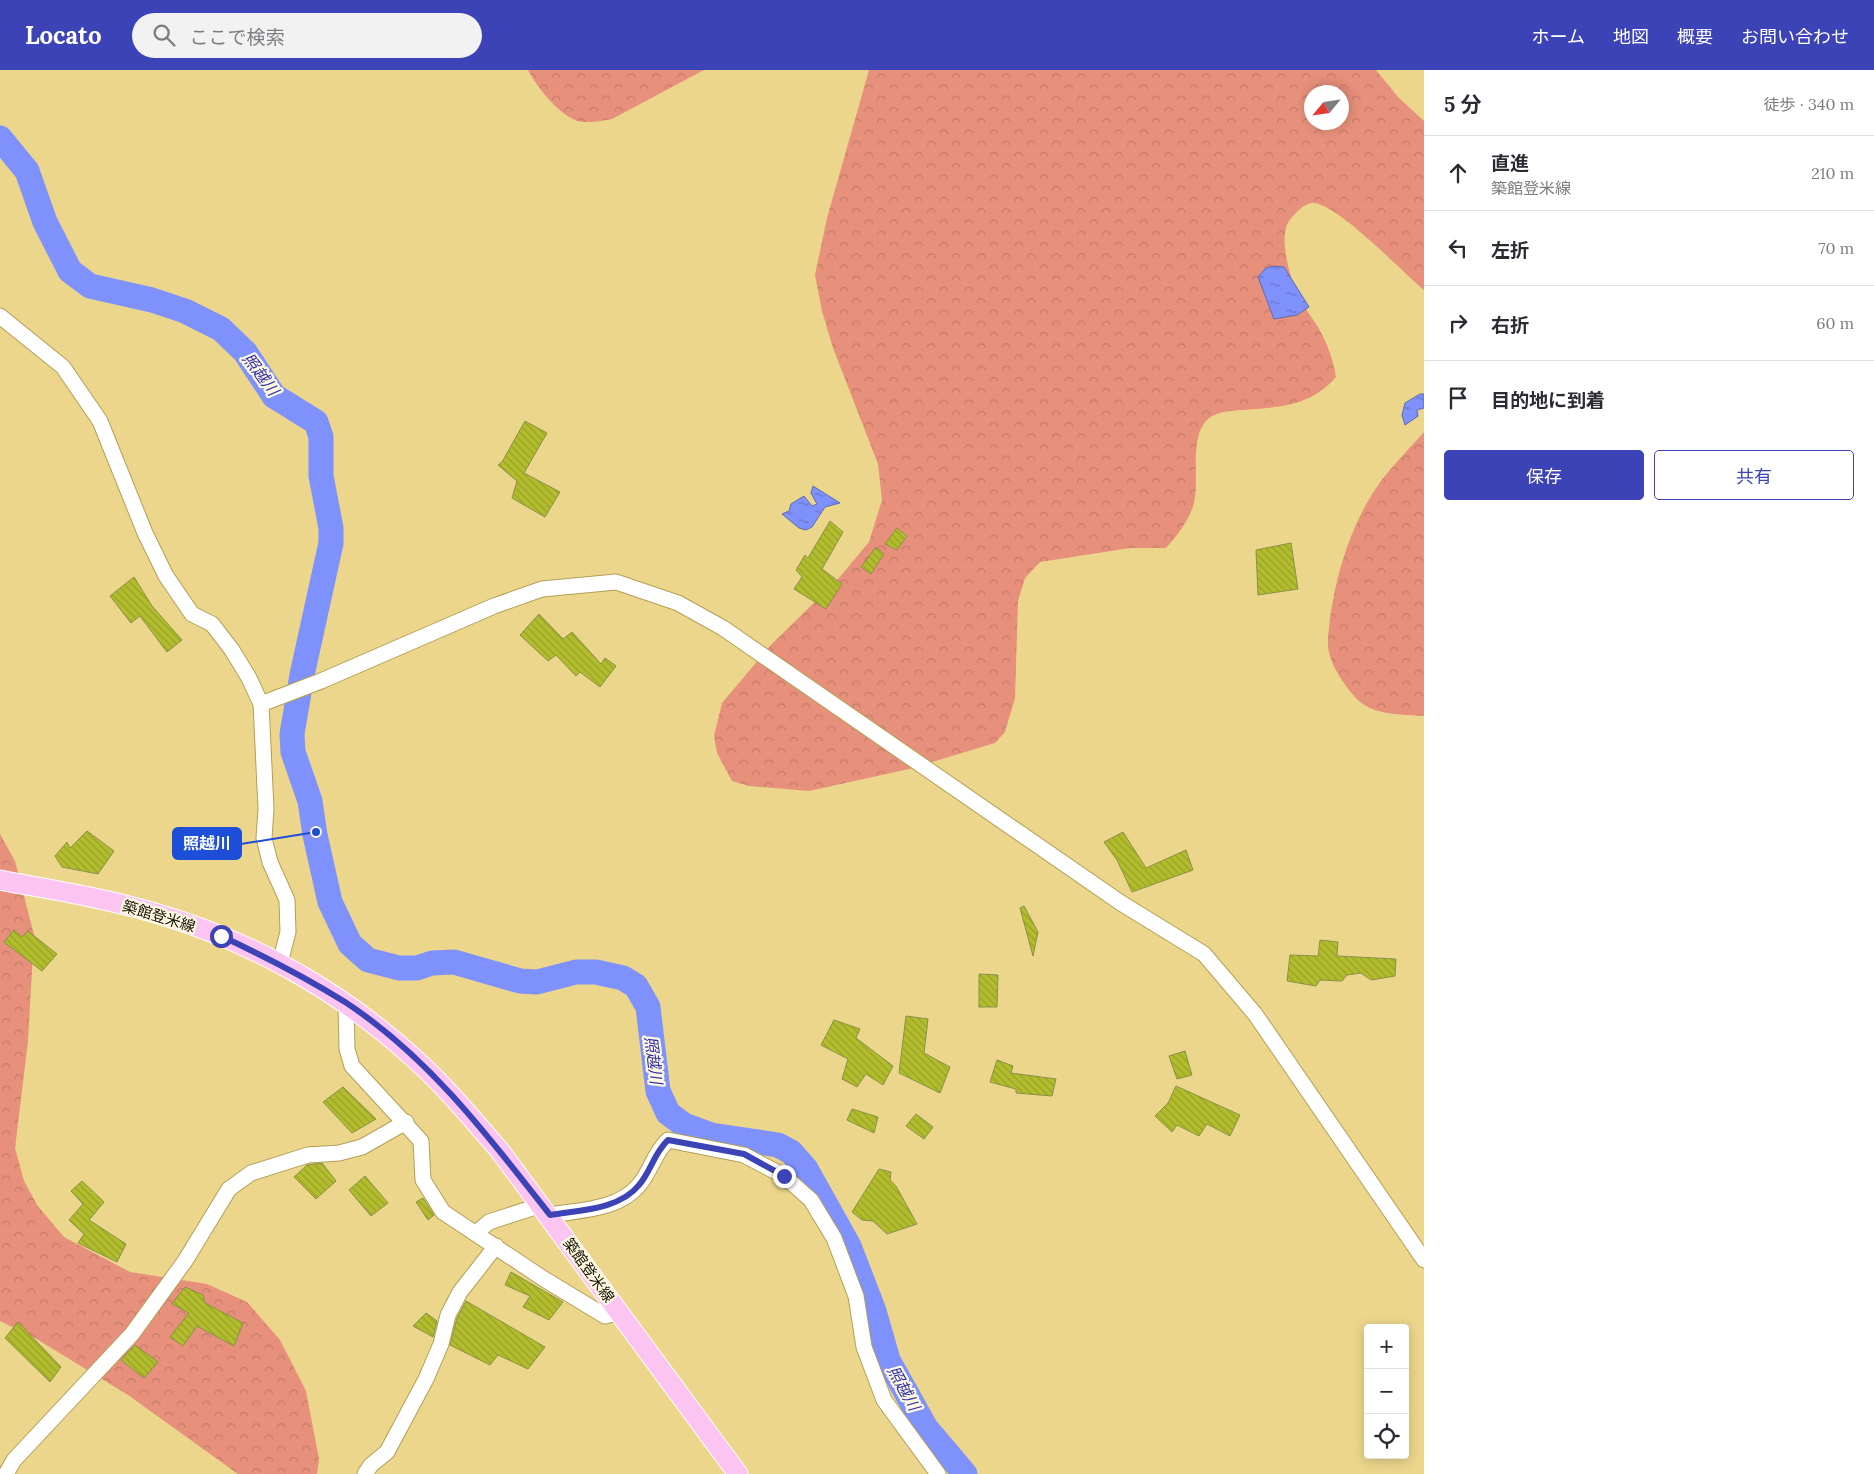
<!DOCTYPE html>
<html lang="ja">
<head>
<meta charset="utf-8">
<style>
	:root { --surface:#fff; --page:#f2f2f3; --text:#2b2b33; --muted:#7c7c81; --line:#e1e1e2; --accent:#3c43b7 }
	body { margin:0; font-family:Lora,"Noto Sans JP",serif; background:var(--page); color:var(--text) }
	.controls { position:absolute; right:15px; bottom:15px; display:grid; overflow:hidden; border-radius:5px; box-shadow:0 2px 12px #0003 }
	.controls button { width:45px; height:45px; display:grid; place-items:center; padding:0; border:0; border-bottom:1px solid var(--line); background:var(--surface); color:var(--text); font:25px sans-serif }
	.compass { position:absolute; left:1304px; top:15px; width:45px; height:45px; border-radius:50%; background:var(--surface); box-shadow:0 2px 12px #0003; rotate:241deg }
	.stop { position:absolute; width:15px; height:15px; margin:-11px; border:4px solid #3c43b7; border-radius:50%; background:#fff }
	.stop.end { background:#3c43b7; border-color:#fff; box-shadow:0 1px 5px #0008 }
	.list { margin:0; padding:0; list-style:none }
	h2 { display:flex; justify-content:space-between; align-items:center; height:65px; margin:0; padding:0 20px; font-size:21px }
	h2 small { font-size:16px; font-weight:400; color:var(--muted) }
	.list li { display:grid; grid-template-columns:32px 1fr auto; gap:15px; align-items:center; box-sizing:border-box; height:75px; padding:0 20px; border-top:1px solid var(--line) }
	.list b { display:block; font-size:19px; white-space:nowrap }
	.list p { margin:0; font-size:16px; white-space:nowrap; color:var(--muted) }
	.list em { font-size:16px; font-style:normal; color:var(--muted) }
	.actions { display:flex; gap:10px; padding:15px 20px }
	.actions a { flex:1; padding:11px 0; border:1px solid var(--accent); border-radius:5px; text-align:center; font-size:18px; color:var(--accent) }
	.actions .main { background:var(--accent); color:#fff }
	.icon { flex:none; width:28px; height:28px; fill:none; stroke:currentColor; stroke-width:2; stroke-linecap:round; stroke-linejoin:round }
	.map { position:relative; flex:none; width:1424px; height:1404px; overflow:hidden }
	header { display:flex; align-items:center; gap:30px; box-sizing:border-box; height:70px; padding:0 25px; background:var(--accent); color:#fff }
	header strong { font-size:24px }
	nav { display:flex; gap:28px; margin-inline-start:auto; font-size:18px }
	.search { width:350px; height:45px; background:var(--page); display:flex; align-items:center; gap:12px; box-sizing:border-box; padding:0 18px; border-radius:28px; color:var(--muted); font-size:19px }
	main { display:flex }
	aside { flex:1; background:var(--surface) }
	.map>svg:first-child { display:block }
</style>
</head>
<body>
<header>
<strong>Locato</strong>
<div class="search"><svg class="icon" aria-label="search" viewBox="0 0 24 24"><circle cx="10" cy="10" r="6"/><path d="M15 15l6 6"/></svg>ここで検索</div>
<nav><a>ホーム</a><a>地図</a><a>概要</a><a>お問い合わせ</a></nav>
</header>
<main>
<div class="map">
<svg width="1424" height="1404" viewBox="0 0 1424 1404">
	<defs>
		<pattern id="forest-crowns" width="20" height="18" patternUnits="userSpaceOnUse" patternTransform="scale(1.25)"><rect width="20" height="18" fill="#e7907b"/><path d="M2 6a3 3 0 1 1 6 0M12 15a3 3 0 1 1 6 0" fill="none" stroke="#c57b69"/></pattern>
		<pattern id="water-ripples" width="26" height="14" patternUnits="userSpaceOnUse" patternTransform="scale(1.25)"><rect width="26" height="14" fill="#7e91fd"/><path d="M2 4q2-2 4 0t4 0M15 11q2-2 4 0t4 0" fill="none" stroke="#6675ca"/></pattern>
		<pattern id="building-back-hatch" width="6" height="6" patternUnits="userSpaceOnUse" patternTransform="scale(1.25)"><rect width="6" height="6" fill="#b2bd2d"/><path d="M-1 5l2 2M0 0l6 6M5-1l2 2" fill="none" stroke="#98a126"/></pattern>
	</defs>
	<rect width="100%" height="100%" fill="#ebd68c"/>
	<!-- forest -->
	<g fill="url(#forest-crowns)" fill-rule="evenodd">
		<path d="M528,0H704L612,49C601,51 583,55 573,49C555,40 537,17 528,0Z"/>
		<path d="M869,0H1376L1398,27L1424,51V220C1403,203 1337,133 1313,133C1304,133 1294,144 1289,151C1278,167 1290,208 1298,225C1303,236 1311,246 1318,257C1327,273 1333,289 1336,307C1310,337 1279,337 1242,340C1231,341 1219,341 1209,348C1188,366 1200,409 1194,433C1190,449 1177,466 1166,478H1130L1040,492L1025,508L1018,531L1015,628L1005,662L995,673L909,699L809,721L749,716L732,711L717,683L714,666L722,633L771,575L839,508L869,472L882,430L878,394L833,278L822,241L815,205L827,148ZM1312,22H1342V52H1312Z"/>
		<path d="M1424,362V646C1403,644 1376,646 1359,631C1348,621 1334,600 1330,586C1326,575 1329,560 1330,548C1337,500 1352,451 1381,411C1394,394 1410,378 1424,362Z"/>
		<polygon points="0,764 15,791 34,865 28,971 15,1078 24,1111 37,1135 64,1167 130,1202 207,1214 247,1232 280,1270 306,1321 319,1389 317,1404 238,1404 128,1325 35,1268 0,1251"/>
	</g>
	<!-- water -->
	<g fill="url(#water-ripples)" stroke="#5e6ab1">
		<polygon points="1274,196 1284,197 1309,237 1297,245 1274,249 1258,207 1266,198"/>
		<polygon points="1420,324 1424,324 1424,338 1417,340 1418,346 1405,355 1402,345 1405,333"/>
		<polygon points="813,416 840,433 825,437 812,457 806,460 799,458 782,444 789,441 791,434 804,426 812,436 817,434 811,423"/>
	</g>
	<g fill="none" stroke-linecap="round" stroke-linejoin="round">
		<!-- river -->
		<polyline stroke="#7e91fd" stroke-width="25" points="0,68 27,101 45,152 70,201 90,216 152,230 185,241 221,259 245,282 274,326 316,352 321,367 321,406 331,458 331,473 302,605 292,664 293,682 310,731 315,765 330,832 350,874 368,890 399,898 417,898 432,893 454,892 520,911 537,912 576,902 596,902 623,908 636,916 648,937 658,1021 668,1043 684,1055 711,1065 778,1075 791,1082 806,1099 849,1176 874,1241 888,1290 926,1358 965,1404"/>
	</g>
	<!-- building -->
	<g fill="url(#building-back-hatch)" stroke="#899148">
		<polygon points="525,351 547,363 524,403 560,422 545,447 512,428 517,411 498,395 502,392"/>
		<polygon points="830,451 843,462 822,499 842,514 826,539 794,519 802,507 796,500 805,485 808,488"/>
		<polygon points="897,458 907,466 897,480 885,474"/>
		<polygon points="1291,473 1298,519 1258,525 1256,480"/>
		<polygon points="876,477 884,484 871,504 861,497"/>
		<polygon points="134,507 152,536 182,570 167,582 140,546 131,553 110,526"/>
		<polygon points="539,544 563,569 572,562 601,594 605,588 616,596 600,617 580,602 576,606 556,585 548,591 520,565"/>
		<polygon points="87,761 114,781 98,804 62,797 55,786 67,772 70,778"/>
		<polygon points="1123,762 1146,798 1186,780 1193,800 1132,822 1117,790 1104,772"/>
		<polygon points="1024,836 1038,862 1033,886 1020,838"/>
		<polygon points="14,860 22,867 28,861 57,884 42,901 4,872"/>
		<polygon points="1320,870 1338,872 1337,886 1396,889 1395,906 1371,910 1361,903 1347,905 1342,911 1320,910 1316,916 1287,911 1290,885 1318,886"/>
		<polygon points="979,904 998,905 997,937 979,937"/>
		<polygon points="906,946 928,949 924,983 950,997 940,1023 899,1003"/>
		<polygon points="834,950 860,959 856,968 893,996 883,1015 866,1004 857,1017 842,1009 848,989 821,975"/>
		<polygon points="1185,981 1192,1005 1177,1009 1169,986"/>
		<polygon points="997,990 1013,996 1011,1003 1056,1009 1052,1026 1016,1023 1016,1019 990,1012"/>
		<polygon points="1176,1016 1240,1045 1230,1066 1207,1054 1199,1066 1177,1055 1172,1062 1155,1046 1168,1033"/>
		<polygon points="343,1017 376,1049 352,1063 323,1032"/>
		<polygon points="852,1039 878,1047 874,1063 847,1050"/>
		<polygon points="916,1044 933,1057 924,1069 906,1056"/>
		<polygon points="322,1093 336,1111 316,1129 294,1107 307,1095"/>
		<polygon points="879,1099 891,1102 890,1110 896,1116 917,1154 887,1164 873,1151 862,1150 852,1142"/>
		<polygon points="365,1106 388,1133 371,1146 349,1120"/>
		<polygon points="82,1111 104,1132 89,1150 126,1174 117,1192 78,1173 84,1164 69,1150 83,1134 71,1121"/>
		<polygon points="423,1128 434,1145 428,1150 416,1132"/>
		<polygon points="511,1202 563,1232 549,1250 523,1237 530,1226 505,1215"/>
		<polygon points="185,1217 203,1225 205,1233 243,1253 234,1276 197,1256 183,1276 170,1267 189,1243 172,1234"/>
		<polygon points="466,1231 545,1277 528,1299 498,1285 490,1295 450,1275 457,1248"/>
		<polygon points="426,1243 437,1251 433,1267 413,1256"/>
		<polygon points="18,1252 61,1297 50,1312 5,1268"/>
		<polygon points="135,1275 158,1292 144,1308 121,1290"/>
	</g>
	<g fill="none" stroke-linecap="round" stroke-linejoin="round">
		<defs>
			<g id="minor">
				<polyline points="0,246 63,297 100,351 145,463 166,506 192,544 212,554 232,580 249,608 261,634 266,739 264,768 270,792 287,830 288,862 280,893"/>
				<polyline points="261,634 321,611 494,536 542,519 616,512 678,533 723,558 1121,833 1204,884 1255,944 1424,1190"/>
				<polyline points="346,933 347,979 352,996 421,1071 423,1110 443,1142 544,1209 605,1246 619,1242"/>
				<path d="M550,1145C579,1140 619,1140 639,1115C651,1101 654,1083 668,1070L744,1085L784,1106L811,1130L834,1168L856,1226L864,1277L884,1330L938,1404"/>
				<polyline points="476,1163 489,1152 541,1135"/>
				<polyline points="6,1404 14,1390 132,1264 185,1191 229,1119 251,1103 308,1085 339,1083 362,1077 406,1052"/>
				<polyline points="365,1404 371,1395 387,1382 426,1309 441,1274 448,1245 460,1222 496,1176"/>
			</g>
			<path id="major" d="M0,810C52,820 105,828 155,843C252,871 342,922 416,990C447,1018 473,1050 500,1081L738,1404"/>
		</defs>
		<!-- minor casing -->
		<use href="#minor" stroke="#b39f56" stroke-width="17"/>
		<!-- major casing -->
		<use href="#major" stroke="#fff" stroke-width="21"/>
		<!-- minor -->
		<use href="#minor" stroke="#fff" stroke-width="15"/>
		<!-- major -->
		<use href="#major" stroke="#fcc5f1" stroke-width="19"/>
	</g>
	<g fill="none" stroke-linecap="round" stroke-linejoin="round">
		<!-- route -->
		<path stroke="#3c43b7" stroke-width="6" d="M221,866C264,886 305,907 345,932C428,986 490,1068 550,1145C579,1140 619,1140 639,1115C651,1101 654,1083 668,1070L744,1084L784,1106"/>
	</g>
	<g text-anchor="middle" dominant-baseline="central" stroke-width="4.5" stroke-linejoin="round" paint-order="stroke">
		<!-- street labels -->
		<g font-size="15" fill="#140e00" stroke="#fdf8e2">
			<text transform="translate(159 846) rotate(17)">築館登米線</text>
			<text transform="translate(589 1200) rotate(54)">築館登米線</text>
		</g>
		<!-- water labels -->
		<g font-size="16" font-style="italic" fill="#3231ac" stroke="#fdf8e2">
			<text transform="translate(261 304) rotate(53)">照越川</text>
			<text transform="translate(654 990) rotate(83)">照越川</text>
			<text transform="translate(904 1318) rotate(61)">照越川</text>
		</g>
	</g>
	<!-- callouts -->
	<path fill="none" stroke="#1d4ed8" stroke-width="2" d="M316 762L241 774"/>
	<circle fill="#1d4ed8" stroke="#fdf8e2" stroke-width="2" cx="316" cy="762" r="5"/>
	<rect fill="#1d4ed8" stroke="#1d4ed8" stroke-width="2" x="173" y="758" width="68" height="31" rx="5"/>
	<g font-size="16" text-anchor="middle" font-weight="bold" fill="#fff">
		<text x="207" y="779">照越川</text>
	</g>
</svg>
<div class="controls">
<button>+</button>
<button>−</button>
<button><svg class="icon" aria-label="locate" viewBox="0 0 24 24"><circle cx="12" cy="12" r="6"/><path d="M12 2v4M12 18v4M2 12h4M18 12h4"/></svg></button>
</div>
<svg class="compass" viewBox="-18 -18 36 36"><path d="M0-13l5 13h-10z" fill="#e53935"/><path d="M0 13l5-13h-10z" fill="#7c7c81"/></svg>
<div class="stop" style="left:221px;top:866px"></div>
<div class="stop end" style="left:784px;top:1106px"></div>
</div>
<aside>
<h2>5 分<small>徒歩 · 340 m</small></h2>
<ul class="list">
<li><svg class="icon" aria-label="ahead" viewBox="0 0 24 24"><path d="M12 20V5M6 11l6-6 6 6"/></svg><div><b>直進</b><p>築館登米線</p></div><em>210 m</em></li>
<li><svg class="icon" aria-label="left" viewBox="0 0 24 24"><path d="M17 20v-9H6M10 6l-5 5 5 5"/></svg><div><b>左折</b></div><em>70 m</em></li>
<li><svg class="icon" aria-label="right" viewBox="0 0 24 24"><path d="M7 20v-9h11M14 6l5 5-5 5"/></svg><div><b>右折</b></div><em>60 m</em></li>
<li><svg class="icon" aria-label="arrive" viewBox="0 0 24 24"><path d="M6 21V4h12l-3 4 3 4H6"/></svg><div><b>目的地に到着</b></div></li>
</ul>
<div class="actions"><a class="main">保存</a><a>共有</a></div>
</aside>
</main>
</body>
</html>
